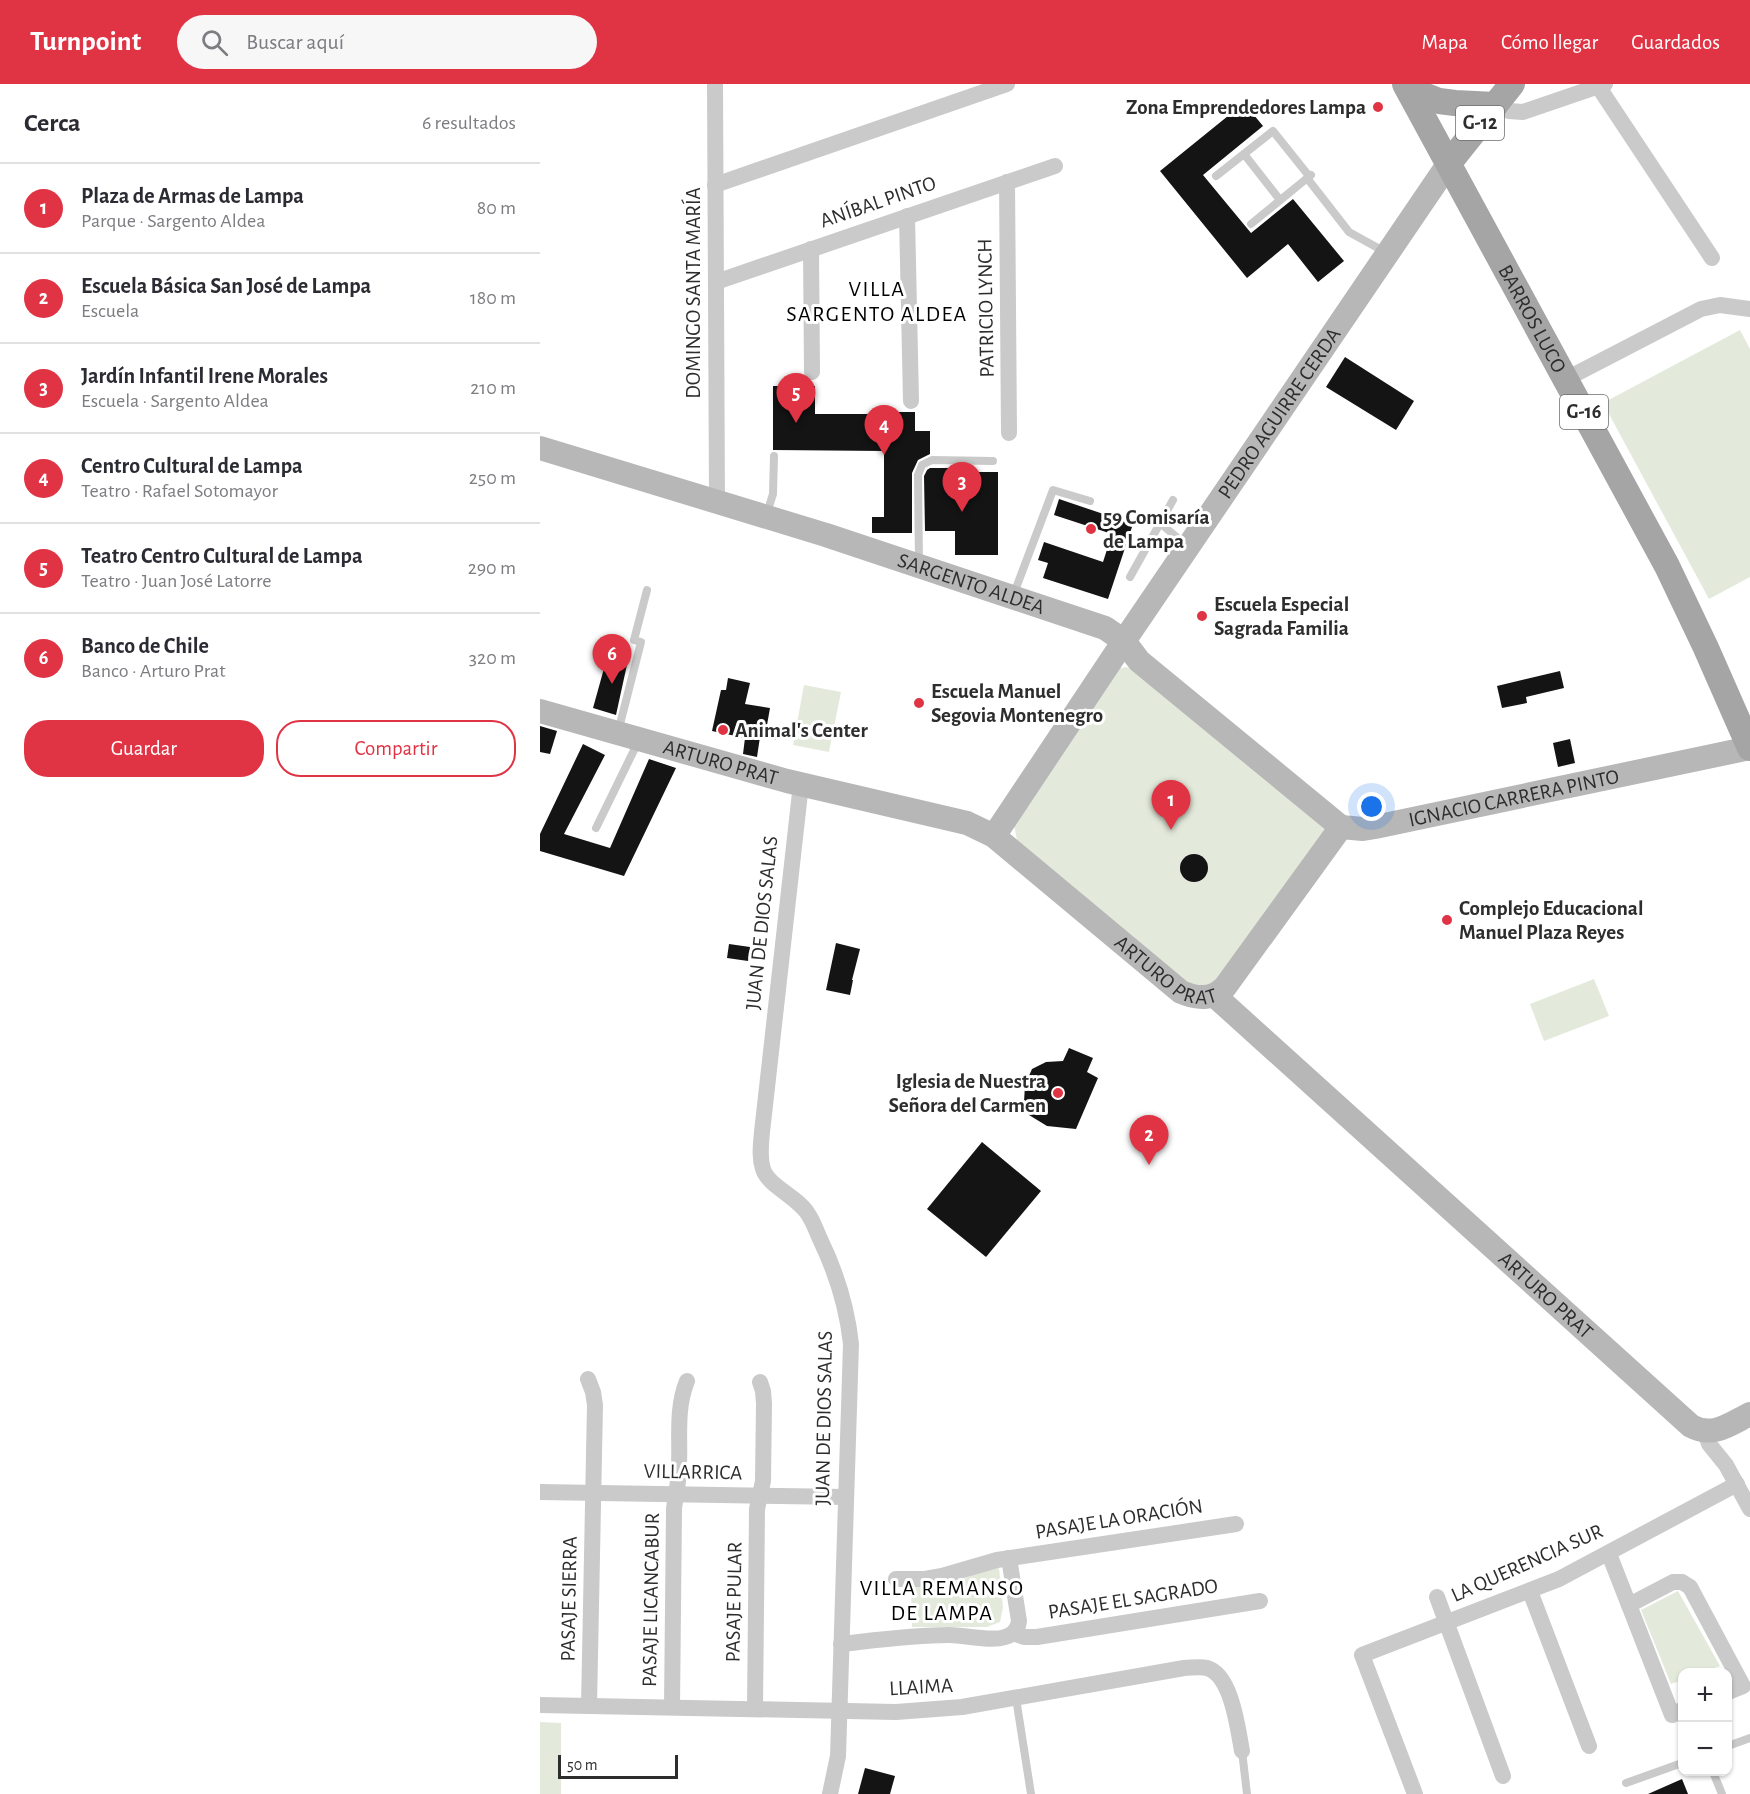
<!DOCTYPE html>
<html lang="es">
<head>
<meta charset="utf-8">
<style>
	:root { --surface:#fff; --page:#f7f7f7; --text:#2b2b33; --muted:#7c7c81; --line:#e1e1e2; --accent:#e03344 }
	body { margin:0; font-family:"Alegreya Sans",sans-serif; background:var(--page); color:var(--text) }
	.controls { position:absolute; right:18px; bottom:18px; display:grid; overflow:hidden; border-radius:12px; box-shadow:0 2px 4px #0004 }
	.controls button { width:54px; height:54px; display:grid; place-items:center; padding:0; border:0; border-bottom:2px solid var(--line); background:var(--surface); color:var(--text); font:30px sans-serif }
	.scale { position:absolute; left:18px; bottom:15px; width:120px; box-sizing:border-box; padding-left:6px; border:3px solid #2d2d2d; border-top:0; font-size:16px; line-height:21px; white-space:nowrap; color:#2d2d2d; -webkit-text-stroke:4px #fff; paint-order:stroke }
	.you { position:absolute; left:832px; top:723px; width:21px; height:21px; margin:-15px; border:4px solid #fff; border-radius:50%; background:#1a73e8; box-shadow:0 0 0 9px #1a73e833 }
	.badge { display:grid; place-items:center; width:39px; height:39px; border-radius:50%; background:var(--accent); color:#fff; font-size:20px; font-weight:700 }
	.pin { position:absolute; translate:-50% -50px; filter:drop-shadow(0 2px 3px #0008) }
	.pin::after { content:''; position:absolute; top:32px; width:21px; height:18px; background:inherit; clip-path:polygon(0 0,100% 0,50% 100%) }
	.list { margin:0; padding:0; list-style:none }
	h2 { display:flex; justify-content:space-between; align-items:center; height:78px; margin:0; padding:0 24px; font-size:26px }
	h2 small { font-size:20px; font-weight:400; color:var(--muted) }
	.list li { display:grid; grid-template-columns:39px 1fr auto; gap:18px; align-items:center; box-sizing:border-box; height:90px; padding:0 24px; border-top:2px solid var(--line) }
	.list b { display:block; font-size:22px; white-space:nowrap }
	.list p { margin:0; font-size:20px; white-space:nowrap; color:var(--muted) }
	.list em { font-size:20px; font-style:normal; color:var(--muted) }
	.actions { display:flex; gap:12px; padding:18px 24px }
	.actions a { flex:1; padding:14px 0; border:2px solid var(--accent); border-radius:24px; text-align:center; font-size:21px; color:var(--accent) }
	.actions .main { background:var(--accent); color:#fff }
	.icon { flex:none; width:33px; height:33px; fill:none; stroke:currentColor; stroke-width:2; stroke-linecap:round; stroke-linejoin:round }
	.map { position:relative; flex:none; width:1210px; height:1710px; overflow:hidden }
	header { display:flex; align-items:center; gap:36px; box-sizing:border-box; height:84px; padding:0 30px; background:var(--accent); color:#fff }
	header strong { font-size:28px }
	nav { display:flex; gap:33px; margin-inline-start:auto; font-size:21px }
	.search { width:420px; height:54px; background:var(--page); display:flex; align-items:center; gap:15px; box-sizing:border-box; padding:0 21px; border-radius:33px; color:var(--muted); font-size:22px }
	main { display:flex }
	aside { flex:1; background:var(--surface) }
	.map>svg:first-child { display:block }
</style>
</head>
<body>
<header>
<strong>Turnpoint</strong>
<div class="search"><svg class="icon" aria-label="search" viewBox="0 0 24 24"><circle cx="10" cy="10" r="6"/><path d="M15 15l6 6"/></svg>Buscar aquí</div>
<nav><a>Mapa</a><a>Cómo llegar</a><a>Guardados</a></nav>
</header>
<main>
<aside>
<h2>Cerca<small>6 resultados</small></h2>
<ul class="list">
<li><span class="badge">1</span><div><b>Plaza de Armas de Lampa</b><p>Parque · Sargento Aldea</p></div><em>80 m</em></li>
<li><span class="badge">2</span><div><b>Escuela Básica San José de Lampa</b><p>Escuela</p></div><em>180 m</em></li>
<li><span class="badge">3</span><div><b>Jardín Infantil Irene Morales</b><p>Escuela · Sargento Aldea</p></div><em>210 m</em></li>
<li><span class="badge">4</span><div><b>Centro Cultural de Lampa</b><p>Teatro · Rafael Sotomayor</p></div><em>250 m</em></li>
<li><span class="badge">5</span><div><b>Teatro Centro Cultural de Lampa</b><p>Teatro · Juan José Latorre</p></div><em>290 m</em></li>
<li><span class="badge">6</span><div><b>Banco de Chile</b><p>Banco · Arturo Prat</p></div><em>320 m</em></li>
</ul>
<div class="actions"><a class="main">Guardar</a><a>Compartir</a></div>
</aside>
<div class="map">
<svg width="1210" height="1710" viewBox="0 0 1210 1710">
	<rect width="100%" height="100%" fill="#fff"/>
	<!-- green -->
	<g fill="#e4eadb">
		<polygon points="1200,246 1210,265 1210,493 1169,515 1063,319"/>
		<polygon points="586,583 602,589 785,739 788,751 678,899 651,904 477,756 474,741 577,585"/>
		<polygon points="264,601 301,608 289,668 253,661"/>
		<polygon points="1054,895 1069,932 1004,957 990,920"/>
		<polygon points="459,1484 463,1523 460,1538 447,1543 372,1543 371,1503 419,1497 439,1488"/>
		<polygon points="1138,1507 1180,1582 1162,1588 1142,1588 1142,1596 1131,1600 1101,1526"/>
		<polygon points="0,1638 21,1639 21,1710 0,1710"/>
	</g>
	<!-- building -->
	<g fill="#141414">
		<polygon points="704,19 723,42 663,91 711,149 753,115 804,177 778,198 748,160 707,194 620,87"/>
		<polygon points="805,273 874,317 856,346 786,303"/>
		<polygon points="233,302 275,302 275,330 351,330 351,328 375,328 375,347 390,347 390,370 378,376 372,389 372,449 332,449 332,433 344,433 344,367 233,366"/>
		<polygon points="390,384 410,384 410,388 458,388 458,471 415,471 415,447 385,447 384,392 387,386"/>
		<polygon points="519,415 593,440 568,515 503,494 508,479 498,476 504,458 563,478 572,450 514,431"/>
		<polygon points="68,570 88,576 76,631 53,624"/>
		<polygon points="1020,587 1024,604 986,613 987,619 962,624 957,602"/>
		<polygon points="188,594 210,599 205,620 230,624 227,641 239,643 236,656 220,653 217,673 203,670 205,654 172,647 181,606 186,606"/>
		<polygon points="0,642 17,647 10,670 0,668"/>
		<polygon points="1030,655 1035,679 1018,683 1013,659"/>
		<polygon points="43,660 65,671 24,750 70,764 109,675 136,684 84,792 0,767 0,750"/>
		<circle cx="654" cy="784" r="14"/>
		<polygon points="296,859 320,865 312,896 313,896 310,911 286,906"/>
		<polygon points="189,860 210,863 208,877 187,874"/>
		<polygon points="529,964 553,974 547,988 558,994 536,1045 507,1042 489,1031 484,1018 485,1001 492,985 506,978 523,977"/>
		<polygon points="442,1058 501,1107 446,1173 387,1125"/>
		<polygon points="325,1684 355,1692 350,1710 318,1710"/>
		<polygon points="1142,1695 1148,1710 1108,1710"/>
	</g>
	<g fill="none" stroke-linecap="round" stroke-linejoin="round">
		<!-- lane -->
		<g stroke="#cacaca" stroke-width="8">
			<polyline points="704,70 740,116"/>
			<polyline points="676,92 733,47 769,92"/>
			<polyline points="767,94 809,148 847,169"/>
			<polyline points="711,140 771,91"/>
			<polyline points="226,432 233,410 234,372"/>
			<polyline points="620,439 647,462"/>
			<polyline points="379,480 378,391 382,381 392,376 453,377"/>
			<polyline points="590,493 633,416"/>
			<polyline points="473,512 513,406 550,417"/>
			<polyline points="78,648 101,558 94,556 107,506"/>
			<polyline points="56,744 98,658"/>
			<polyline points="476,1614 491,1710"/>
			<polyline points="1188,1662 1210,1654"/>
			<polyline points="702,1667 707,1710"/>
			<polyline points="1173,1688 1182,1710"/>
			<polyline points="1086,1699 1142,1679"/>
		</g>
		<!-- street -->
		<g stroke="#cacaca" stroke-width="16">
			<polyline points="175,0 177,417"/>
			<polyline points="1058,2 1172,174"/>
			<polyline points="955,21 969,27 983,28 1065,0"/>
			<polyline points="467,98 469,349"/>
			<polyline points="175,101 467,0"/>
			<polyline points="367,132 371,317"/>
			<polyline points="271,165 272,288"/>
			<polyline points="176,198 515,82"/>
			<polyline points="1026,295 1161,225 1180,221 1210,225"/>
			<path d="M261,700L222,1048C221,1060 219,1073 223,1085C228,1102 258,1113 268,1130C273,1137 276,1146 280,1155C296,1188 307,1223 311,1260L298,1672L290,1710"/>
			<polyline points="48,1295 53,1308 55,1321 49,1622"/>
			<polyline points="1165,1348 1169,1360 1186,1381 1210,1425"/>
			<polyline points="0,1408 306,1413"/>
			<polyline points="1069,1470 1132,1631 1142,1626"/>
			<polyline points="356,1495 385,1495 402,1492 457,1476 696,1440"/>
			<polyline points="990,1507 1049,1662"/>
			<polyline points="897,1513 963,1692"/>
			<polyline points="1089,1521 1133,1498 1142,1498 1150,1503 1203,1602 1188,1608"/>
			<polyline points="473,1549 484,1553 497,1553 720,1517"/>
			<path d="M301,1560C337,1556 373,1551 409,1551C425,1551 450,1558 465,1553C473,1551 478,1546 479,1537L469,1474"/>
			<path d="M0,1621L356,1628L422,1623L644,1584C651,1584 660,1582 667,1584C692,1591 698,1646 702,1667"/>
			<path d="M132,1623L134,1425C135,1416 137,1406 138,1397C142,1363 134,1329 147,1297"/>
			<polyline points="215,1625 217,1425 223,1397 224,1320 223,1307 220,1298"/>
			<polyline points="875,1710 822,1571 1019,1495 1197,1400"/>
		</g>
		<!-- secondary -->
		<g stroke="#b7b7b7" stroke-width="24">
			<path id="s1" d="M0,364L286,451L565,544L584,557L599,577L801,743"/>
			<path id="s2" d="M0,627L247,697L427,739L454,752L641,908C658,915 672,916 685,903L801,743"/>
			<path id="s3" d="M801,743L823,745L835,743L1210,664"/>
			<path id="s4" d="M454,752L584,557L909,79"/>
			<path id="s5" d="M675,912L1151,1342C1173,1354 1190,1340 1210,1330"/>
		</g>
		<!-- primary -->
		<g stroke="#a5a5a5" stroke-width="26">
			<path id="s6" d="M865,0L1127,482L1166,564L1210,664"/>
			<polyline points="868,5 899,17 915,19 955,21"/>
			<polyline points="909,79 972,0"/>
		</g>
	</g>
	<!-- markers -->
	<g fill="#e03344" stroke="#fff" stroke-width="2">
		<circle cx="838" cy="23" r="6"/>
		<circle cx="551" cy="445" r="6"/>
		<circle cx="662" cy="532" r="6"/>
		<circle cx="379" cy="619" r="6"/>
		<circle cx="183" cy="646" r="6"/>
		<circle cx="907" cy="836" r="6"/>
		<circle cx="518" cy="1009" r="6"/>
	</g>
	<g text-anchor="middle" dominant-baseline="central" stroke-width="6" stroke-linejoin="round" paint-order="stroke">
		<!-- shield labels -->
		<g fill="#fff" stroke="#6c6c6c" stroke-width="1.5">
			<rect x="916" y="22" width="48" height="34" rx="4.5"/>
			<rect x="1020" y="311" width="48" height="34" rx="4.5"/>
		</g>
		<g font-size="20" font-weight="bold" fill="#2d2d2d">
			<text x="940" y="39">G-12</text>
			<text x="1044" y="328">G-16</text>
		</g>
		<!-- poi labels -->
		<g font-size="21" font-weight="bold" fill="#2d2d2d" stroke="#fff" text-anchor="start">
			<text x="826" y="23" text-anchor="end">Zona Emprendedores Lampa</text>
			<text x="563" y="433">59 Comisaría<tspan x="563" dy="24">de Lampa</tspan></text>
			<text x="674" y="520">Escuela Especial<tspan x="674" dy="24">Sagrada Familia</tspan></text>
			<text x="391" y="607">Escuela Manuel<tspan x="391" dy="24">Segovia Montenegro</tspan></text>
			<text x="195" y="646">Animal's Center</text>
			<text x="919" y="824">Complejo Educacional<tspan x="919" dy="24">Manuel Plaza Reyes</tspan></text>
			<text x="506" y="997" text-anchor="end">Iglesia de Nuestra<tspan x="506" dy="24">Señora del Carmen</tspan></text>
		</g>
		<!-- street labels -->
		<g font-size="21" fill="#2d2d2d" stroke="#fff">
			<text transform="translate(338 118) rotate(-19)">ANÍBAL PINTO</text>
			<text transform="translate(153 209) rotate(-90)">DOMINGO SANTA MARÍA</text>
			<text transform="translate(446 224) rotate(-91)">PATRICIO LYNCH</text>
			<text stroke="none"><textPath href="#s6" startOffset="267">BARROS LUCO</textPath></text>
			<text stroke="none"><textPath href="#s4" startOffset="510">PEDRO AGUIRRE CERDA</textPath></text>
			<text stroke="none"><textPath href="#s1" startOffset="452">SARGENTO ALDEA</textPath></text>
			<text stroke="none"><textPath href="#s2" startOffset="188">ARTURO PRAT</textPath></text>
			<text stroke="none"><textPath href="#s3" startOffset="176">IGNACIO CARRERA PINTO</textPath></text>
			<text transform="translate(222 839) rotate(-84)">JUAN DE DIOS SALAS</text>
			<text stroke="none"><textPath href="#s2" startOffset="692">ARTURO PRAT</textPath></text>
			<text stroke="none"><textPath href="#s5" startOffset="446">ARTURO PRAT</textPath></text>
			<text transform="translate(284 1334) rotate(-89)">JUAN DE DIOS SALAS</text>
			<text transform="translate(153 1388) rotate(1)">VILLARRICA</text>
			<text transform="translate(579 1435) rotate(-9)">PASAJE LA ORACIÓN</text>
			<text transform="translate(987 1479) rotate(-24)">LA QUERENCIA SUR</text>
			<text transform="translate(29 1515) rotate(-89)">PASAJE SIERRA</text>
			<text transform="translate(593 1515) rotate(-9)">PASAJE EL SAGRADO</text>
			<text transform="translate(111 1516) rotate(-89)">PASAJE LICANCABUR</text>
			<text transform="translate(194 1518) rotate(-89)">PASAJE PULAR</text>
			<text transform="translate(381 1603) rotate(-3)">LLAIMA</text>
		</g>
		<!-- neighbourhood labels -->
		<g font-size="22" letter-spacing="1.5" fill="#000" stroke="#fff">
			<text x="337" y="205">VILLA<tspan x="337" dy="25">SARGENTO ALDEA</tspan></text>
			<text x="402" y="1504">VILLA REMANSO<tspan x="402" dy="25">DE LAMPA</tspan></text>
		</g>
	</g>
</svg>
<div class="controls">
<button>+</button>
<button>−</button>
</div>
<div class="scale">50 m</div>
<div class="you"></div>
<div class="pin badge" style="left:631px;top:746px">1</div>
<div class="pin badge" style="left:609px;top:1081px">2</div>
<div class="pin badge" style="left:422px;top:428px">3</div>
<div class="pin badge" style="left:344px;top:371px">4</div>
<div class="pin badge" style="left:256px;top:339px">5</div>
<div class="pin badge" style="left:72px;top:600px">6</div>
</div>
</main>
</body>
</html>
